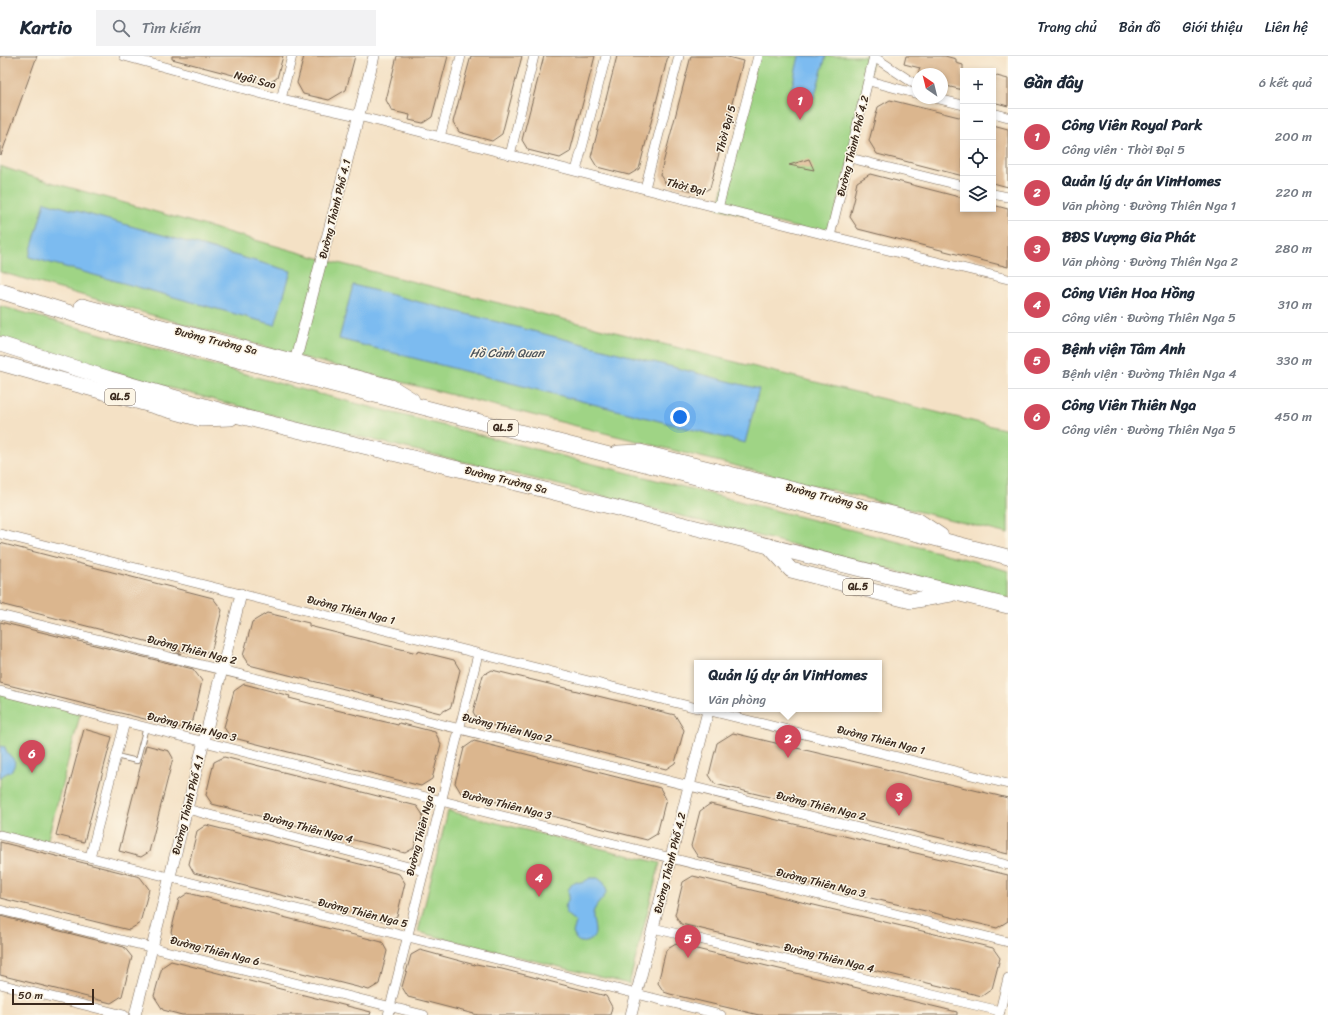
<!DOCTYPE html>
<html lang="vi">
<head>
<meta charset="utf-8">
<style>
	:root { --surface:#fff; --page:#f2f2f3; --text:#1f2937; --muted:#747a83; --line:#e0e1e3; --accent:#d1495b }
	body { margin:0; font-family:Sriracha,sans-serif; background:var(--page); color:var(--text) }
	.controls { position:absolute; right:12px; top:12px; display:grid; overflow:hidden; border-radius:0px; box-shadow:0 2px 6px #0003 }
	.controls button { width:36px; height:36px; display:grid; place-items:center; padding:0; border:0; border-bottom:1px solid var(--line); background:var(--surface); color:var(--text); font:20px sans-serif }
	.compass { position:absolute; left:912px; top:12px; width:36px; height:36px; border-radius:50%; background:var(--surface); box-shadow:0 2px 6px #0003; rotate:325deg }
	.scale { position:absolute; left:12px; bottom:10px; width:82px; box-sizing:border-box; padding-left:4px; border:2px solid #3b2a1e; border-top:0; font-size:11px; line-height:14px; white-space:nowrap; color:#3b2a1e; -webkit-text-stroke:3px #fcf5e5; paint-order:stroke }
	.you { position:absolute; left:680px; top:361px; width:14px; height:14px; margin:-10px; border:3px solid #fff; border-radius:50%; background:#1a73e8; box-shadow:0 0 0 6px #1a73e833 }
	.badge { display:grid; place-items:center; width:26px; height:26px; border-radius:50%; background:var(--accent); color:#fff; font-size:13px; font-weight:700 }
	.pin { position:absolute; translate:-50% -33px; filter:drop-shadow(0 1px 2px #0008) }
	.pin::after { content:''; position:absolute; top:21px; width:14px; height:12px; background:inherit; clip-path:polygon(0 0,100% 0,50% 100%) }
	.popup { position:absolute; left:694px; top:604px; width:188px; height:52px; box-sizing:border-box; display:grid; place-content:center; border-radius:0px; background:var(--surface); filter:drop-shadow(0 1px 3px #0005); font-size:13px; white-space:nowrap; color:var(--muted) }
	.popup b { font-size:15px; color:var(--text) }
	.popup::after { content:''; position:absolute; left:50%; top:100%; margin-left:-8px; border:8px solid transparent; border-top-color:var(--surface) }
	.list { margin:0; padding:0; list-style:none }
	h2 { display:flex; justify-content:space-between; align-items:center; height:52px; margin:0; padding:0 16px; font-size:17px }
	h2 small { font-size:13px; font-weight:400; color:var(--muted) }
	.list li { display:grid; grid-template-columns:26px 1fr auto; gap:12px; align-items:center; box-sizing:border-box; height:56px; padding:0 16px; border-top:1px solid var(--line) }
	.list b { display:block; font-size:15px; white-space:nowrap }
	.list p { margin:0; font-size:13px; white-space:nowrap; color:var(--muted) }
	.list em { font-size:13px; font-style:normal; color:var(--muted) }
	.icon { flex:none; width:22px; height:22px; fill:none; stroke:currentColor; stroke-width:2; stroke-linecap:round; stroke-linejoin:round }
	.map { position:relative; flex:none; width:1008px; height:959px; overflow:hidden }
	header { display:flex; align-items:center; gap:24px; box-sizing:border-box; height:56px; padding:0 20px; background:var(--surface); border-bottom:1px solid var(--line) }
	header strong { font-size:19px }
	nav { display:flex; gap:22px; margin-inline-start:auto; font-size:14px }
	.search { width:280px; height:36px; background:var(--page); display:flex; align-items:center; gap:10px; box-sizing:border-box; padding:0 14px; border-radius:0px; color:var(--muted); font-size:15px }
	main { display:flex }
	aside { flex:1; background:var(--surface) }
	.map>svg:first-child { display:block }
</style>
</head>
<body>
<header>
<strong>Kartio</strong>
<div class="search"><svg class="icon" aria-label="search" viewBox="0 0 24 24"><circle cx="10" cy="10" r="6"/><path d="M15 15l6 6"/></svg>Tìm kiếm</div>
<nav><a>Trang chủ</a><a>Bản đồ</a><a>Giới thiệu</a><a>Liên hệ</a></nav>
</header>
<main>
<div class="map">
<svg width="1008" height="959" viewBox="0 0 1008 959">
	<rect width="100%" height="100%" fill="#fcf5e5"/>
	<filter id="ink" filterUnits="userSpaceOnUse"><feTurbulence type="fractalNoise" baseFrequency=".025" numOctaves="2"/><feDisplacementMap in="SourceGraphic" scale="8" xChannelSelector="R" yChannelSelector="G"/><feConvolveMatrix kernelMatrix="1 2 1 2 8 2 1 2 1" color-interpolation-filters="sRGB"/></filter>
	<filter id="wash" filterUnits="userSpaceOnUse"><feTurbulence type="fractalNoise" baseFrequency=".012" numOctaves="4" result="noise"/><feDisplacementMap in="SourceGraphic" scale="16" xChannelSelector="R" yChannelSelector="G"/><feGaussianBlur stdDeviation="0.9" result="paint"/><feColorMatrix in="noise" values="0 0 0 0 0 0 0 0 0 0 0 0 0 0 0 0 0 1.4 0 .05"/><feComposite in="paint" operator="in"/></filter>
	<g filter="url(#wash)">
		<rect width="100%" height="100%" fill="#f4e1c5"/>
		<!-- green -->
		<g fill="#9fd485" stroke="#6d7f52">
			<polygon points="758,0 874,0 830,180 718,152"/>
			<polygon points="0,110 26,119 322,203 1008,374 1008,478 297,300 0,216"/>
			<path d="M0,250L292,331L981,507L1008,515V542L973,535C823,497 673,457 523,420C348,378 171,337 0,281Z"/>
			<polygon points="0,635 81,655 46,790 0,779"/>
			<polygon points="448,755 660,807 629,928 418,876"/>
		</g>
		<!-- water -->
		<g fill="#7cbbf0" stroke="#5c7287">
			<path d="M799,0H826L814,42L811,41C806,48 799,48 794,41L795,36L791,35Z"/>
			<polygon points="45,146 291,215 275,269 29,201"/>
			<polygon points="353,229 759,333 745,387 339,283"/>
			<path d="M0,690L5,691C7,699 12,700 15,706C13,719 7,714 0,722Z"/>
			<path d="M590,822H598L604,827L607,835C604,843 597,847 594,854C591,862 595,868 595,876C595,885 582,890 576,883C575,881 574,879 573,877L576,866L566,858L565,851L569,841L568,834L572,828L577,826L582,827Z"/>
		</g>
		<g id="blocks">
			<!-- building -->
			<g fill="#dbb68e">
				<polygon points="0,0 37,0 1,99 0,98"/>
				<polygon points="172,0 283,0 277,22 267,28 172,3"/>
				<polygon points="304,0 355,0 346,34 329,44 303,38 297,27"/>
				<polygon points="397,0 448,0 432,61 423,67 409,64 410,59 392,55 386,44"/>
				<polygon points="471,0 522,0 502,78 492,85 459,76 453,66"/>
				<polygon points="544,0 595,0 570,96 560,102 528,94 522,84"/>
				<polygon points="617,0 668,0 639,113 629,119 597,111 591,101"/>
				<polygon points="691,0 724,0 743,5 710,132 701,137 666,128 660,119"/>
				<polygon points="906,0 945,0 956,3 956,7 963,9 963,34 942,29 942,18 918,18 920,12 904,8"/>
				<polygon points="993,19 1008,23 1008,50 993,46"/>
				<polygon points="890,44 963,62 963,120 877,98 869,85 878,51"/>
				<polygon points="993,69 1008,73 1008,131 993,127"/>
				<polygon points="809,103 814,114 789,109"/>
				<polygon points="870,118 963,142 963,153 993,153 993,149 1008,153 1008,211 858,173 850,161 855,141 854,140 857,126"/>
				<polygon points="0,487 213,542 222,554 212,593 201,599 178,594 181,598 172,596 173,592 0,548"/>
				<polygon points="267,557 309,567 309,570 417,597 418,595 454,604 460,614 451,651 440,657 249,609 243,600 252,566"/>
				<polygon points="0,566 193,613 202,625 193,664 181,672 0,627"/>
				<polygon points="492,614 675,659 684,674 675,707 666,713 479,666 473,656 483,619"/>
				<polygon points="244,628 290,640 289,642 328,652 398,669 399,667 435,676 441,688 432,723 421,730 230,681 224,671 234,635"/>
				<polygon points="84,673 112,681 84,786 56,779"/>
				<polygon points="733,677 1008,742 1008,798 715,728 709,719 717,687"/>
				<polygon points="474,685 660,732 666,743 657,778 647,784 461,737 455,727 459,712 464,692"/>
				<polygon points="146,689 169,695 173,702 149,796 141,801 119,795"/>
				<polygon points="224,701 417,750 423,759 414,792 405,797 212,748 206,739 214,706"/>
				<polygon points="710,748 1008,819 1008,865 997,872 698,801 691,790 700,755"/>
				<polygon points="206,769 399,818 405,827 397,860 387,866 194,817 189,808 197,775"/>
				<polygon points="0,786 140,821 149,833 140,867 129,874 0,842"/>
				<polygon points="693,820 993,892 1000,902 992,933 982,940 681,868 675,859 683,826"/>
				<polygon points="188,837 382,886 387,895 379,928 369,934 176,885 171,876 179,843"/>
				<polygon points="0,860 124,891 132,901 122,940 111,947 0,919"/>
				<polygon points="676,888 957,956 957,959 759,959 670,938 664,936 658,927 666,894"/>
				<polygon points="420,894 475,909 476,908 502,913 606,940 612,951 610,959 478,959 408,941 402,931 411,899"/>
				<polygon points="171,905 343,949 371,956 370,959 182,959 163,954 154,940 162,911"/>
			</g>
		</g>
	</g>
	<g filter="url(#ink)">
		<use href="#blocks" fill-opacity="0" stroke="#7c6a58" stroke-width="1"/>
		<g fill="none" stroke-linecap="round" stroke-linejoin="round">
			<defs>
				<polyline id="service" points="116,700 137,705 146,671"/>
				<g id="minor">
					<polyline points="124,0 281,43 358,60 830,180 1008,223"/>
					<polyline points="874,1 918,30"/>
					<polyline points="869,25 918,38"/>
					<polyline points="935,42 963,49"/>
					<polyline points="281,43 292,0"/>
					<polyline points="993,57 1008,61"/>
					<polyline points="440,81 461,0"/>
					<polyline points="510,99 534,0"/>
					<polyline points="850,102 963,130"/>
					<polyline points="576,115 606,0"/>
					<polyline points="645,132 679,0"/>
					<polyline points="993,138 1008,141"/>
					<polyline points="718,152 758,0"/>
					<polyline points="830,180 874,0"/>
					<polyline points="0,478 697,652"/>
					<polyline points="0,559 1008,809"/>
					<polyline points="0,635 1008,886"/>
					<polyline points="702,653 1008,728"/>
					<polyline points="187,753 424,815"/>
					<polyline points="0,779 721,959"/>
					<polyline points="90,801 125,666"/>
					<polyline points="0,854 424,959"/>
					<polyline points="653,872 1000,955"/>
					<polyline points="0,928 124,959"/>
					<polyline points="388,959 478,598"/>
					<polyline points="999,959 1008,922"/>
				</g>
				<g id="tertiary">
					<polyline points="295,306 374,0"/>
					<polyline points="135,959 241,538"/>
					<polyline points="631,959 708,655"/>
				</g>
				<g id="trunk">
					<polyline points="0,235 137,278 1008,501"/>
					<polyline points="82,250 391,331 412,344"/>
					<polyline points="0,288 110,323 243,361 529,430 1008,550"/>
					<polyline points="0,307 201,363 231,362"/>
					<polyline points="618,397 640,396 917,464 941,480"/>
					<polyline points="769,490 791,514 911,545 951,538"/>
				</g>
			</defs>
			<!-- service casing -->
			<use href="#service" stroke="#7c6a58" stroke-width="6"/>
			<!-- minor casing -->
			<use href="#minor" stroke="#7c6a58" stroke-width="10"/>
			<!-- tertiary casing -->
			<use href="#tertiary" stroke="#7c6a58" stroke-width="12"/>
			<!-- trunk casing -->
			<use href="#trunk" stroke="#7c6a58" stroke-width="16"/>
			<!-- service -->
			<use href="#service" stroke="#fff" stroke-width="4.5"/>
			<!-- minor -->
			<use href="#minor" stroke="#fff" stroke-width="9"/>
			<!-- tertiary -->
			<use href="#tertiary" stroke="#fff" stroke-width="11"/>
			<!-- trunk -->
			<use href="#trunk" stroke="#fff" stroke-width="15"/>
		</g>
	</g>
	<g text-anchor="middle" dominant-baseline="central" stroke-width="3" stroke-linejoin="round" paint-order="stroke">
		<!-- shield labels -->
		<g fill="#fcf5e5" stroke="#75675a" stroke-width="1">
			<rect x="105" y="333" width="30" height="16" rx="3"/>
			<rect x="488" y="364" width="30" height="16" rx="3"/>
			<rect x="843" y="523" width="30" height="16" rx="3"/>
		</g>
		<g font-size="10" font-weight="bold" fill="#3b2a1e">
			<text x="120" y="341">QL.5</text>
			<text x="503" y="372">QL.5</text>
			<text x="858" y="531">QL.5</text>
		</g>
		<!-- street labels -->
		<g font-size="11" fill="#3b2a1e" stroke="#fcf5e5">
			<text transform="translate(255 24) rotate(15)">Ngôi Sao</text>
			<text transform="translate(726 73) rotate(-75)">Thời Đại 5</text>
			<text transform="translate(853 90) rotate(-76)">Đường Thành Phố 4.2</text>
			<text transform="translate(686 131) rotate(15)">Thời Đại</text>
			<text transform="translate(335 153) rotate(-76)">Đường Thành Phố 4.1</text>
			<text transform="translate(216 285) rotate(14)">Đường Trường Sa</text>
			<text transform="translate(506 424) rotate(14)">Đường Trường Sa</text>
			<text transform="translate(827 441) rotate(14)">Đường Trường Sa</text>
			<text transform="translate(351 554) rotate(14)">Đường Thiên Nga 1</text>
			<text transform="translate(192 594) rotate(14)">Đường Thiên Nga 2</text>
			<text transform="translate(192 671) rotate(14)">Đường Thiên Nga 3</text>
			<text transform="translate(507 672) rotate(14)">Đường Thiên Nga 2</text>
			<text transform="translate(881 684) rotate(14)">Đường Thiên Nga 1</text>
			<text transform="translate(188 749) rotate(-76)">Đường Thành Phố 4.1</text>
			<text transform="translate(507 749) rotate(14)">Đường Thiên Nga 3</text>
			<text transform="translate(821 750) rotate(14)">Đường Thiên Nga 2</text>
			<text transform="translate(308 772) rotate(15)">Đường Thiên Nga 4</text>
			<text transform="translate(421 775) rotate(-76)">Đường Thiên Nga 8</text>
			<text transform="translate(670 807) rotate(-76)">Đường Thành Phố 4.2</text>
			<text transform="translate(821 827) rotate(14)">Đường Thiên Nga 3</text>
			<text transform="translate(363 857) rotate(14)">Đường Thiên Nga 5</text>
			<text transform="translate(215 895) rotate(14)">Đường Thiên Nga 6</text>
			<text transform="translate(829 902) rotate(14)">Đường Thiên Nga 4</text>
		</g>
		<!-- water labels -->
		<g font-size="12" font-style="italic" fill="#4e565d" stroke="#fcf5e5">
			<text x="507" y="297">Hồ Cảnh Quan</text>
		</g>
	</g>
</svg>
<div class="controls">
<button>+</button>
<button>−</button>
<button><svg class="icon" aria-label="locate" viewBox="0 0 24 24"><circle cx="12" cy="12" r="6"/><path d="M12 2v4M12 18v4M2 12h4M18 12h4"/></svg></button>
<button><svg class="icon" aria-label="layers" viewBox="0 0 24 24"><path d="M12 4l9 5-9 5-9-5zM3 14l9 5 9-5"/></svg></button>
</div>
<svg class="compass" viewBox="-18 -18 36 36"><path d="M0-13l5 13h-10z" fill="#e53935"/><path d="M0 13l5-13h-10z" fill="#747a83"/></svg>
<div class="scale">50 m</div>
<div class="you"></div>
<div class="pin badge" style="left:800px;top:64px">1</div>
<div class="pin badge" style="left:788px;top:702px">2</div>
<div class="popup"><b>Quản lý dự án VinHomes</b>Văn phòng</div>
<div class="pin badge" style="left:899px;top:760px">3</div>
<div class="pin badge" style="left:539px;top:841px">4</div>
<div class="pin badge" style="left:688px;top:902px">5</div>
<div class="pin badge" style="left:32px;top:717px">6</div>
</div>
<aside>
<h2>Gần đây<small>6 kết quả</small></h2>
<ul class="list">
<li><span class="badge">1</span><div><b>Công Viên Royal Park</b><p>Công viên · Thời Đại 5</p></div><em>200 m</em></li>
<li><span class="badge">2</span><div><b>Quản lý dự án VinHomes</b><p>Văn phòng · Đường Thiên Nga 1</p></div><em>220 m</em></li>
<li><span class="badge">3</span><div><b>BĐS Vượng Gia Phát</b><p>Văn phòng · Đường Thiên Nga 2</p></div><em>280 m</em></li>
<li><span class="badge">4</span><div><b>Công Viên Hoa Hồng</b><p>Công viên · Đường Thiên Nga 5</p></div><em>310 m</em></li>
<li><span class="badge">5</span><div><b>Bệnh viện Tâm Anh</b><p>Bệnh viện · Đường Thiên Nga 4</p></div><em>330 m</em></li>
<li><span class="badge">6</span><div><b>Công Viên Thiên Nga</b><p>Công viên · Đường Thiên Nga 5</p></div><em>450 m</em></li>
</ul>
</aside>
</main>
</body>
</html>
